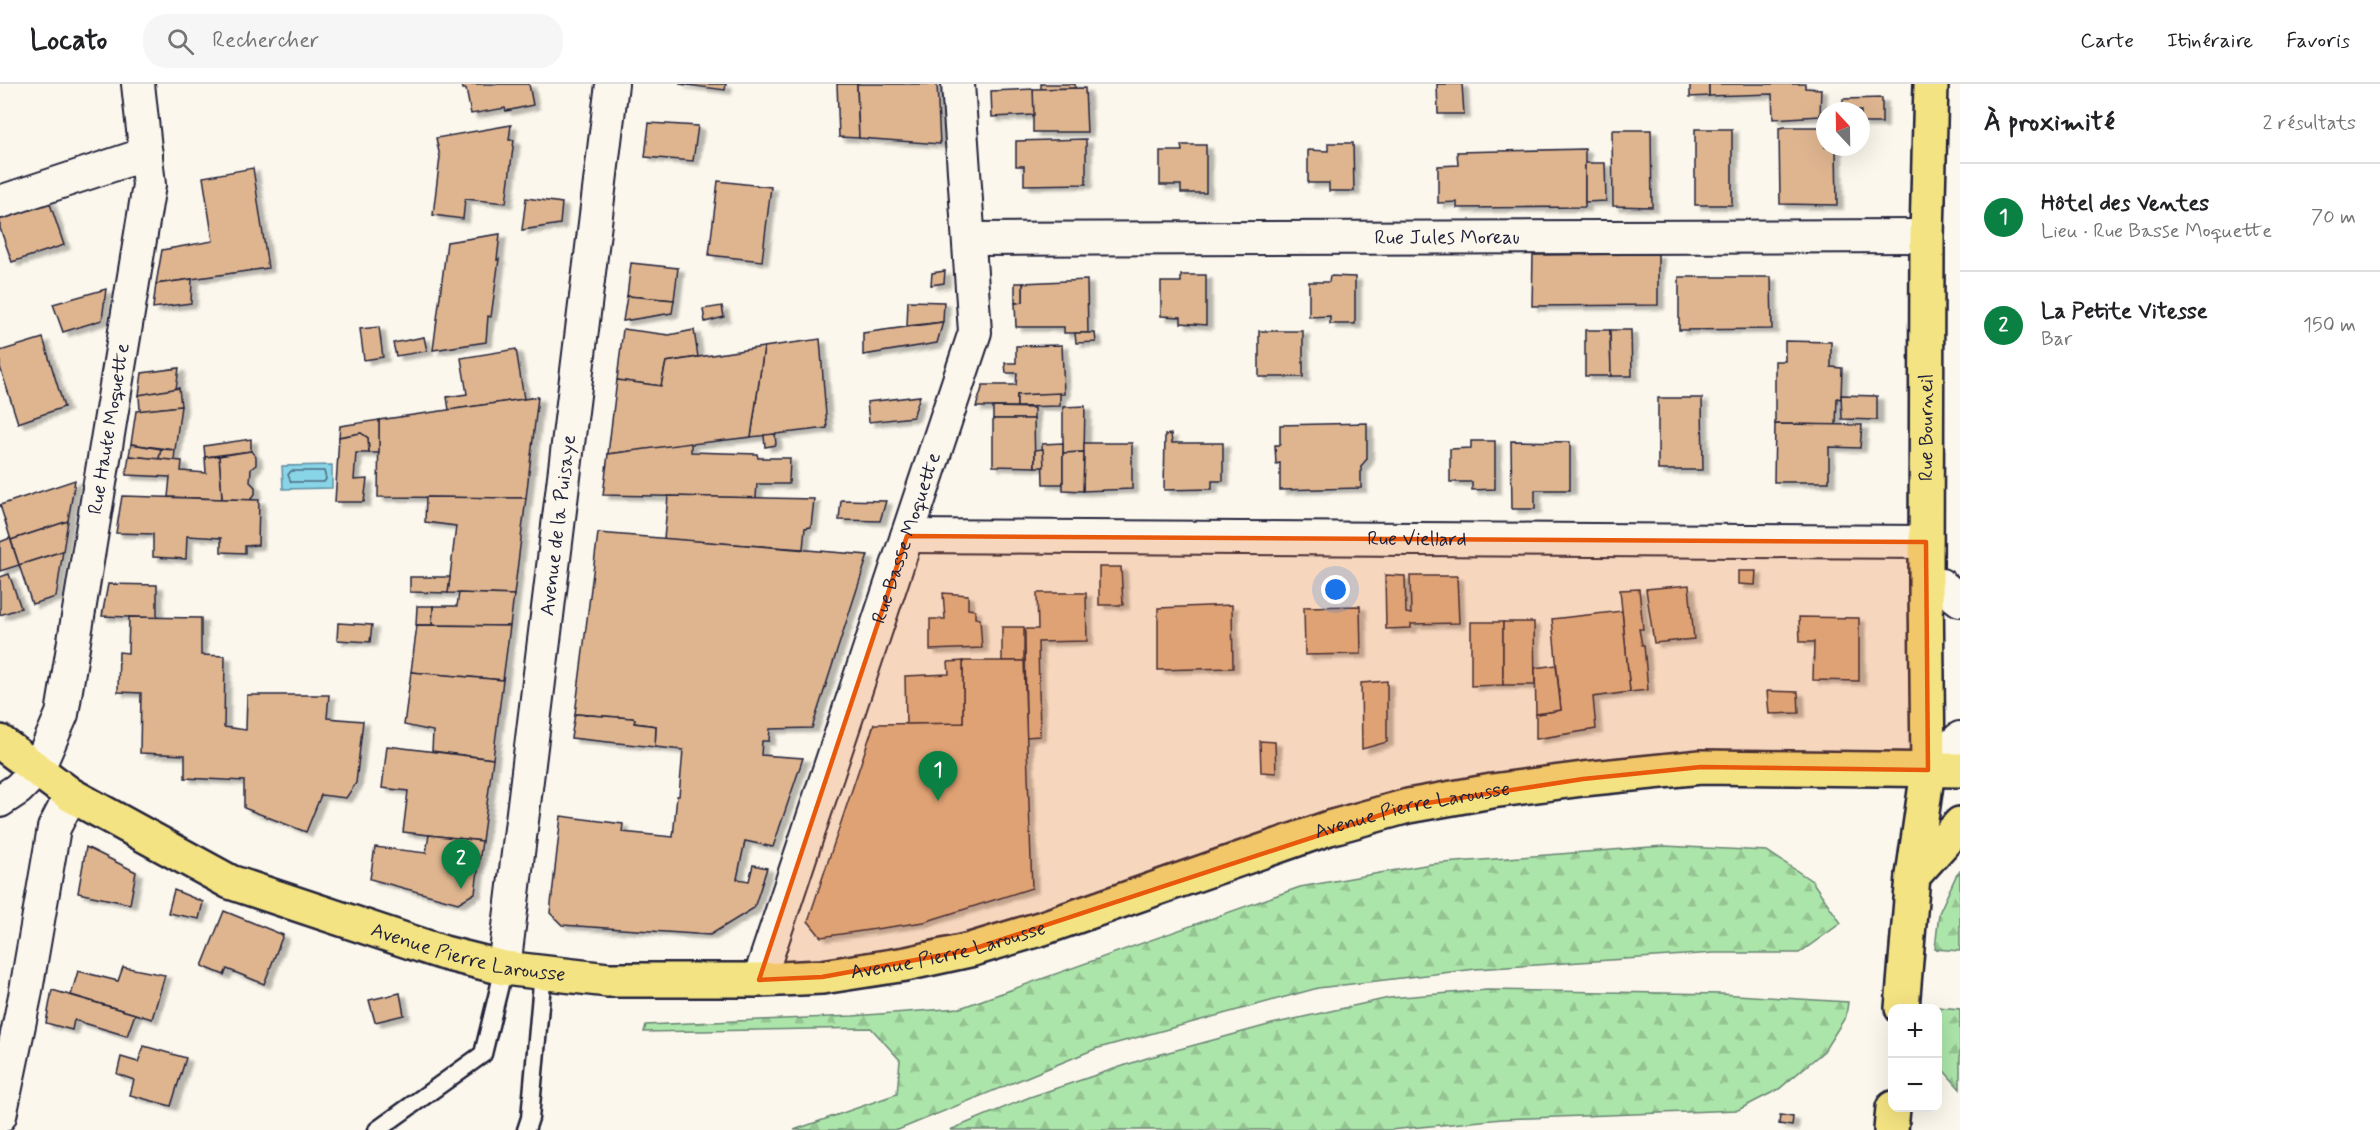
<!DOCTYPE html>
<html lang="fr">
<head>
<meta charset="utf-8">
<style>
	:root { --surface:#fff; --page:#f6f6f6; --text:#202124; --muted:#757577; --line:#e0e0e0; --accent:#0b8043 }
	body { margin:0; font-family:Mynerve,sans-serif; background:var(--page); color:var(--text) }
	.controls { position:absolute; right:18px; bottom:18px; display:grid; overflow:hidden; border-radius:12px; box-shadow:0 6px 24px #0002 }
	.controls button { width:54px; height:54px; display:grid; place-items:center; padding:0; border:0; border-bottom:2px solid var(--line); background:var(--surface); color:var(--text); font:30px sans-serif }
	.compass { position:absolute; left:1816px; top:18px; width:54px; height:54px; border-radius:50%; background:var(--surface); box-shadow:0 6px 24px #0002; rotate:338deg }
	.you { position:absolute; left:1336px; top:506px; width:21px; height:21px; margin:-15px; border:4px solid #fff; border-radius:50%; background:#1a73e8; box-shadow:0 0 0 9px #1a73e833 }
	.badge { display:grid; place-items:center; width:39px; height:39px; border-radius:50%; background:var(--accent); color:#fff; font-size:20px; font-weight:700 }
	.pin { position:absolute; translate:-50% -50px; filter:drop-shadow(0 2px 3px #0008) }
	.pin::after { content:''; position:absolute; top:32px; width:21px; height:18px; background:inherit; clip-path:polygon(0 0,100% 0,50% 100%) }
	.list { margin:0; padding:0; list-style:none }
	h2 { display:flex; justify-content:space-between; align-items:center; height:78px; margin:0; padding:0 24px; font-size:26px }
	h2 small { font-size:20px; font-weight:400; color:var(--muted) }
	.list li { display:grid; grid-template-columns:39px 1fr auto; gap:18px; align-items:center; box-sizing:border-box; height:108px; padding:0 24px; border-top:2px solid var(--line) }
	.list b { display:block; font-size:22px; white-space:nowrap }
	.list p { margin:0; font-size:20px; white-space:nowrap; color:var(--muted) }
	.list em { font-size:20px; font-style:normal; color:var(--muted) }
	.icon { flex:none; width:33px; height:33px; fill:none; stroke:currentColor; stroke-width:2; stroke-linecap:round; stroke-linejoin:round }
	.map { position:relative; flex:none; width:1960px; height:1046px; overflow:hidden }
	header { display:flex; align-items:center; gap:36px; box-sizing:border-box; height:84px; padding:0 30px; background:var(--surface); border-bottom:2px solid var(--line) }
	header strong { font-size:28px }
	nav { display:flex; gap:33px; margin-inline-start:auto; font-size:21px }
	.search { width:420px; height:54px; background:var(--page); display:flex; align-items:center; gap:15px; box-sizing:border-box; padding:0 21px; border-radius:24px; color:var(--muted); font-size:22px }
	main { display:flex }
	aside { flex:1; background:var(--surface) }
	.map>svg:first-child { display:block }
</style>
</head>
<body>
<header>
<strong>Locato</strong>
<div class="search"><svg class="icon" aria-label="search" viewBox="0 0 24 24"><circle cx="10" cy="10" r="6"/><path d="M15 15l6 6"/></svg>Rechercher</div>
<nav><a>Carte</a><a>Itinéraire</a><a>Favoris</a></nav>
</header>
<main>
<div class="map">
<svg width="1960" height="1046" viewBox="0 0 1960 1046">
	<defs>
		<pattern id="forest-firs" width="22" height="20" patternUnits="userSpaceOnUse" patternTransform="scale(1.5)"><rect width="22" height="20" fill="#ace5a9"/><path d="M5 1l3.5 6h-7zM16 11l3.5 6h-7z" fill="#94c492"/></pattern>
		<filter id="shadow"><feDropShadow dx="6" dy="4" stdDeviation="1.5" flood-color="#0004"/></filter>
	</defs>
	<rect width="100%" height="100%" fill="#fbf7ec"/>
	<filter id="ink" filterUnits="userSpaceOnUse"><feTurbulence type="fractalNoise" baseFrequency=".0167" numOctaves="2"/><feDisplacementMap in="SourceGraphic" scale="12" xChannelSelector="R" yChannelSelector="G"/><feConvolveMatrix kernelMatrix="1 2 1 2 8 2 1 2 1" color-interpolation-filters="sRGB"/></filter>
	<g filter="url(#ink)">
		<!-- forest -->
		<g fill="url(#forest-firs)" stroke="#678472" stroke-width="1.5">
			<polygon points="1664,762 1767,767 1812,797 1841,839 1799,869 1714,869 1476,885 1318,904 1095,965 898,1046 794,1046 897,1010 900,976 871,944 644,948 646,941 853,932 960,924 1300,803 1431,780"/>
			<polygon points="1960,787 1960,867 1935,865 1939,829 1956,792"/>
			<polygon points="1487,906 1721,910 1848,918 1846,932 1824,967 1779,1005 1738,1026 1502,1035 1390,1046 950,1046 1030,1013 1147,974 1272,940 1389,914"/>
			<polygon points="1926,922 1960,925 1960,1005 1938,980 1938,924 1926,924"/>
		</g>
		<!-- water -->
		<polygon fill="#88d5e7" stroke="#5f8da2" stroke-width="1.5" points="332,381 332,404 283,405 282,382"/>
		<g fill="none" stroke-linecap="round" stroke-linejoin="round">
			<!-- shore -->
			<polygon stroke="#4b6a80" stroke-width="1.5" points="291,387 324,387 326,395 324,398 291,398 288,391"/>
		</g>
		<!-- building -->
		<g fill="#deb58f" stroke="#22223b" stroke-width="1.5" filter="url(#shadow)">
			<polygon points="462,0 529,0 533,21 506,27 505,24 471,30 466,5 463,5"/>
			<polygon points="679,0 726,0 725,6"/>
			<polygon points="837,0 857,0 859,54 839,53"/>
			<polygon points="857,0 937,0 940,60 859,54"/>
			<polygon points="1041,0 1075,0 1075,4 1041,5"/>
			<polygon points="1462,0 1464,30 1438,30 1437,0"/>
			<polygon points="1690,0 1709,0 1709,12 1690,13"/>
			<polygon points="1709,0 1805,0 1805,4 1821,5 1820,32 1773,35 1772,10 1709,12"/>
			<polygon points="1085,4 1087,48 1033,48 1033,5"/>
			<polygon points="1033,5 1034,31 992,33 991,7"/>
			<polygon points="1882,14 1882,39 1861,39 1861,27 1843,27 1843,15"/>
			<polygon points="649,39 698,42 693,77 645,73"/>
			<polygon points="511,41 509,56 514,56 506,119 465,115 463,135 433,131 440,73 436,54"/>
			<polygon points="1785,43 1825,43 1825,63 1836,63 1837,121 1780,120 1779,44"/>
			<rect x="1695" y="45" width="37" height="76"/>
			<polygon points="1612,46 1651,46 1652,123 1613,122"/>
			<polygon points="1086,55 1086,100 1024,101 1024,82 1016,82 1016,57"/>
			<polygon points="1328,59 1353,59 1354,107 1329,107 1329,99 1308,99 1308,66 1328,67"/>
			<polygon points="1181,61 1206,61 1206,109 1181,109 1181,101 1160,101 1160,67 1182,67"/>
			<polygon points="1585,65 1585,123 1457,124 1457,118 1438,119 1438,82 1458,81 1457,68"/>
			<polygon points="1585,79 1605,79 1606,117 1585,118"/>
			<polygon points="253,84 268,184 156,200 162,166 213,157 203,93"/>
			<polygon points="718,97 771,103 762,177 709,171"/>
			<polygon points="48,114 64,161 12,178 0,144 0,130"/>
			<polygon points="526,114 562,119 560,140 522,146"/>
			<polygon points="500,150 497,176 499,175 491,233 488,232 486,258 433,266 447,158"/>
			<polygon points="1658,170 1658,221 1532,222 1533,171"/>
			<polygon points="631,179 678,184 674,216 627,212"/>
			<polygon points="945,187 944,199 931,201 932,189"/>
			<polygon points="1181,191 1206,191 1206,241 1181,239 1181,233 1161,232 1161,198 1181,198"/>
			<polygon points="1330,192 1355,193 1355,240 1330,240 1330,232 1309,233 1309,198 1329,198"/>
			<polygon points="1679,193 1771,193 1772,245 1679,246"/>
			<polygon points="192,195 191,219 153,224 156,200"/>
			<polygon points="1087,196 1088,249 1064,249 1064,243 1016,243 1015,219 1023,218 1023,199"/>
			<polygon points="1015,199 1023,199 1023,218 1015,219"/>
			<polygon points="106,205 102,236 63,248 53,220"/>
			<polygon points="627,212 674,216 672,229 623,237"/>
			<polygon points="908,217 944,218 943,238 907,242"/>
			<polygon points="722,222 724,233 705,238 703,225"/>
			<polygon points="943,238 937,259 863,271 863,249"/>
			<polygon points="379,243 383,273 364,276 360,245"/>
			<polygon points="623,245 669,251 694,246 698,273 666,278 661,302 617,296"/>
			<polygon points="1585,246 1610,246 1611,292 1585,292"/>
			<polygon points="1610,246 1631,246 1632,292 1611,292"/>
			<rect x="1259" y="247" width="44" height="46"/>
			<polygon points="1075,249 1095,249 1096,258 1076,259"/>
			<polygon points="424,253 427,267 396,272 393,259"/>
			<polygon points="43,254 64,323 18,339 0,283 0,267"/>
			<polygon points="820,255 827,344 751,353 764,263"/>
			<polygon points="1785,257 1831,258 1831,283 1842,284 1841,315 1837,314 1836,341 1775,340 1775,277 1785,277"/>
			<polygon points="1062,261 1064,310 1017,311 1017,323 976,323 983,301 1016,301 1017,289 1006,289 1005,279 1016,279 1016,262"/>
			<polygon points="764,263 751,353 608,370 617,296 661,302 666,278"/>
			<polygon points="516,265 524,315 449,326 447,313 467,310 461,274"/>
			<polygon points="179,284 176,305 139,311 142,289"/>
			<polygon points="179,304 181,322 140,327 139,311"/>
			<polygon points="1060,309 1060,322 1017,323 1017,311"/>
			<polygon points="1841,311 1877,312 1877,336 1842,335"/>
			<polygon points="920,312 913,333 869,338 867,318"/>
			<polygon points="538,313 526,414 378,413 379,336"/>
			<polygon points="1658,314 1702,314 1703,386 1658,386"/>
			<polygon points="181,322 175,366 131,360 136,327"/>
			<polygon points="1085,322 1084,368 1063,369 1063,323"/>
			<polygon points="993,323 1034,324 1034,335 993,335"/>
			<polygon points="993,335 1034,335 1035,383 993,382"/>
			<polygon points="379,336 379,369 369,369 368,354 361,349 339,353 340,342"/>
			<polygon points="1367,339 1367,375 1361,382 1361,404 1280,406 1280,379 1276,380 1275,361 1280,361 1280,341"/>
			<polygon points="1775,340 1862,341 1860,364 1829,363 1829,398 1774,398"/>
			<polygon points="361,349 368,354 369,369 356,369 354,396 367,395 364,418 335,418 339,353"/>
			<polygon points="775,350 776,361 765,363 764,351"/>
			<polygon points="1171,350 1172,359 1223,359 1223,397 1212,397 1212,405 1164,406 1165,351"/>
			<polygon points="251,355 251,367 205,373 204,362"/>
			<polygon points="1471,357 1495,357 1495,405 1472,406 1472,398 1450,398 1450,365 1471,364"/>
			<polygon points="1511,357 1570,358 1570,406 1535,406 1535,425 1512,425"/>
			<polygon points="691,359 691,368 757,370 758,374 790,374 789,400 757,400 756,414 603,411 608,370"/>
			<polygon points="1063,359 1063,400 1043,400 1042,360"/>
			<polygon points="1084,359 1132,359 1132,405 1083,407"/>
			<polygon points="131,360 161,365 159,375 129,372"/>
			<polygon points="161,365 175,366 174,377 159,375"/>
			<polygon points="1043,365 1044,383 1035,383 1035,366"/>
			<polygon points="251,367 256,373 256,381 251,385 250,398 255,403 255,410 250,416 222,415 219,372"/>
			<polygon points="1084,368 1083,407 1063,406 1063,369"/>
			<polygon points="129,372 182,377 181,387 206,389 205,373 219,372 222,415 168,413 170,393 126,391"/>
			<polygon points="75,396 68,437 11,456 0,421"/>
			<polygon points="122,412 259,416 258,461 245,462 245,469 221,468 221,454 187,452 186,475 153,473 153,450 116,449"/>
			<polygon points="668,412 814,415 811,443 805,444 803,465 664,455"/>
			<polygon points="426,413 526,414 514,511 448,509 456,442 425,438"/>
			<polygon points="841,416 886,417 880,437 839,436"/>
			<polygon points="68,437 63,467 19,481 11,456"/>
			<polygon points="598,449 868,471 812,644 770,645 769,657 762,657 761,671 803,674 773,763 745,757 737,795 749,797 753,781 767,784 754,824 710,851 562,841 550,829 561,732 623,740 622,748 673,753 677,712 679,712 683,666 655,663 656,642 634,639 635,635 632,634 575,630"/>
			<polygon points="10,454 19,481 0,487 0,458"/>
			<polygon points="63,467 56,513 32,520 19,481"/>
			<polygon points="1099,483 1121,483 1123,521 1099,521"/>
			<polygon points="1738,487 1756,487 1755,501 1738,500"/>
			<polygon points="9,490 21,524 0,531 0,493"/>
			<polygon points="1385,491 1405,492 1406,529 1411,530 1410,492 1457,492 1459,539 1411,540 1411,544 1386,545"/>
			<polygon points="410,493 450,493 448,509 410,508"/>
			<polygon points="108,500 157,501 157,534 102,532"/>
			<polygon points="1689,501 1694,555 1654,559 1646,505"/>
			<polygon points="1639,505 1643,545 1639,545 1642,561 1644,561 1648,606 1630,608 1620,506"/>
			<polygon points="459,509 514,511 510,542 432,541 433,522 457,522"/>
			<polygon points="943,509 968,511 968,525 975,526 975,534 980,535 982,564 930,566 930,535 945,535"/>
			<polygon points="1037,509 1086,509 1087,557 1038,558 1040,652 1026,653 1025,545 1038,545"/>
			<polygon points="1232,521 1233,584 1158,586 1158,524"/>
			<polygon points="417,522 433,522 432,541 416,541"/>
			<polygon points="1360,522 1361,570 1305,571 1304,523"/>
			<polygon points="1622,527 1630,608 1593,613 1596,645 1536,655 1536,630 1561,626 1552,535"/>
			<polygon points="129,533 201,534 201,571 225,572 224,643 246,646 247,611 329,611 327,634 363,637 356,699 346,714 321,711 306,748 244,724 244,697 185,694 185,671 140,669 141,609 118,608 119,568 128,569"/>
			<polygon points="1799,533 1859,534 1859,597 1813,596 1814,558 1800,558"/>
			<polygon points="1471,538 1503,538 1503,601 1471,602"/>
			<polygon points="1503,538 1534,538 1535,601 1503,601"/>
			<polygon points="338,539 372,541 370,558 337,556"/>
			<polygon points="417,541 510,542 503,596 411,588"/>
			<rect x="1002" y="543" width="22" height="34"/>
			<polygon points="963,577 1024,577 1032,804 924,838 821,853 808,837 874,640 963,639"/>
			<polygon points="963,577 963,639 906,640 905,592 949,590 948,578"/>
			<polygon points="1556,581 1561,626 1536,630 1535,584"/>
			<polygon points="411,588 503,596 493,675 432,667 433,647 404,641"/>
			<polygon points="1387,597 1387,658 1362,665 1361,599"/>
			<polygon points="1767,607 1798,608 1799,629 1769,630"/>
			<polygon points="575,630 632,634 635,635 634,639 656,642 655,663 571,654"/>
			<polygon points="1260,657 1275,658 1276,689 1261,688"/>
			<polygon points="387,662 493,675 482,757 403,748 408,707 382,704"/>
			<polygon points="429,751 482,757 475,809 458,819 370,795 375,763 426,769"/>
			<polygon points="86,763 136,788 130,820 78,809"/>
			<polygon points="174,806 203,818 199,835 168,829"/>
			<polygon points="224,827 283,851 264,900 227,885 224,891 202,882"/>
			<polygon points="123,883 165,891 152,935 71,911 78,887 118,897"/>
			<polygon points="52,906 135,930 127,952 74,936 72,946 46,939"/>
			<polygon points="400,909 404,931 375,938 369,916"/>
			<polygon points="144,962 186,974 171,1022 130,1011 134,996 117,990 121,973 138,978"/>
			<polygon points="1780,1031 1793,1033 1792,1042 1779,1040"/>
		</g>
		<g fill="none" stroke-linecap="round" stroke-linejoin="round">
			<defs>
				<g id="lane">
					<polyline points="377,1046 483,970 504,884"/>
					<polyline points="526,1046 530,1034 543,888"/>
				</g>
				<g id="street">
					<polyline points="0,118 146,70"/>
					<path id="s1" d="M969,155L1927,152"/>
					<path id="s2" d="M907,452L1926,458"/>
					<polyline points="1926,502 1941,501 1960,516"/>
					<polyline points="1928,686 1960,654"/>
					<path id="s3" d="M0,717L18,705L38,685L62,630L149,101L138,0"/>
					<path id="s4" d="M504,884L612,0"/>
					<path id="s5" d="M759,896L975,248L958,0"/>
					<polyline points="0,1032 25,912 54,744 71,711"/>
				</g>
				<g id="primary">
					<path id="s6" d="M0,658L71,711L230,798L444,869L504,884L608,896H759L822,893L906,880L970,866L1043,844L1329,744L1408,722L1492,707L1583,695L1701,683L1960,686"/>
					<polyline points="1913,792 1960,740"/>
					<path id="s7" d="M1902,924L1913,792L1928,686L1926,502L1927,152L1931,0"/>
					<polyline points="1891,1046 1893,1024"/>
				</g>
			</defs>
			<!-- lane casing -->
			<use href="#lane" stroke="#22223b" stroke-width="21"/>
			<!-- street casing -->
			<use href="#street" stroke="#22223b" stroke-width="36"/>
			<!-- primary casing -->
			<use href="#primary" stroke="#22223b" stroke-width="38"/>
			<!-- lane -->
			<use href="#lane" stroke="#fbf7ec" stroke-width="16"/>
			<!-- street -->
			<use href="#street" stroke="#fbf7ec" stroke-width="32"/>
			<!-- primary -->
			<use href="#primary" stroke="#f4e382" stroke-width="33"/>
		</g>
	</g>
	<!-- marked area -->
	<path fill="#e8590c" fill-opacity="0.2" stroke="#e8590c" stroke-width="4.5" stroke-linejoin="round" d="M907,452L1926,458L1928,686L1701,683L1583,695L1408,722L970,866L822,893L759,896Z"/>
	<g text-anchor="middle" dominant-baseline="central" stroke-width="5" stroke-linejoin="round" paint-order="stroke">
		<!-- street labels -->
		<g font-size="20" fill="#22223b" stroke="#fbf7ec">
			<text stroke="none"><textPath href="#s1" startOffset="478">Rue Jules Moreau</textPath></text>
			<text stroke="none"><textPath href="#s7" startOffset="582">Rue Bourneil</textPath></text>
			<text stroke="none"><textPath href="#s3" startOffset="399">Rue Haute Moquette</textPath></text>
			<text stroke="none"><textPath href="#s4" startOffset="446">Avenue de la Puisaye</textPath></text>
			<text stroke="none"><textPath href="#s5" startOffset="466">Rue Basse Moquette</textPath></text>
			<text stroke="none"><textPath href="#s2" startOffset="510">Rue Viellard</textPath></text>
			<text stroke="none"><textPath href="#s6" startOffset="1491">Avenue Pierre Larousse</textPath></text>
			<text stroke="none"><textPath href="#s6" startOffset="1005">Avenue Pierre Larousse</textPath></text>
			<text stroke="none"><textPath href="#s6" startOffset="519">Avenue Pierre Larousse</textPath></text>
		</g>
	</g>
</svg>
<div class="controls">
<button>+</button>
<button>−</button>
</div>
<svg class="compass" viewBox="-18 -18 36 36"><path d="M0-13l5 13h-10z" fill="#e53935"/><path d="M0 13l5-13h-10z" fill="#757577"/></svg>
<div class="you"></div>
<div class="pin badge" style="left:938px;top:717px">1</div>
<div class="pin badge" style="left:461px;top:805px">2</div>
</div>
<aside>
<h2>À proximité<small>2 résultats</small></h2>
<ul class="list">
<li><span class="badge">1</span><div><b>Hôtel des Ventes</b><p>Lieu · Rue Basse Moquette</p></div><em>70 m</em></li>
<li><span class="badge">2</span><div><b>La Petite Vitesse</b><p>Bar</p></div><em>150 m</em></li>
</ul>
</aside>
</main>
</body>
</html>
